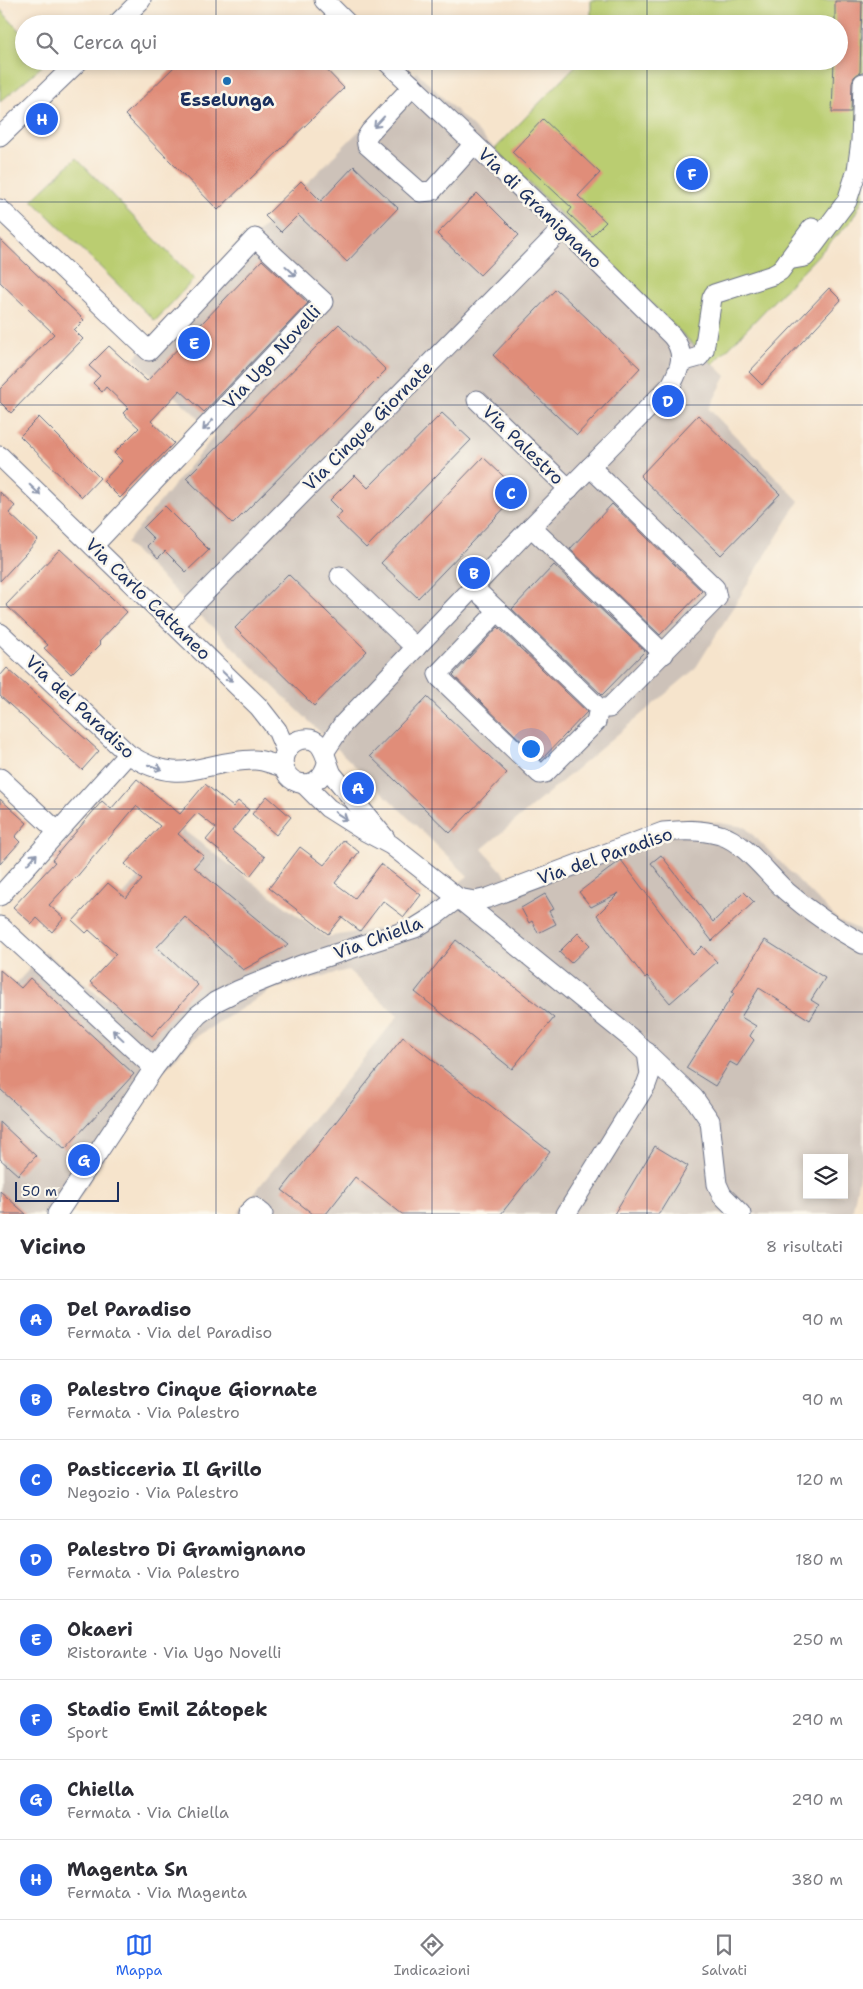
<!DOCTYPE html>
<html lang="it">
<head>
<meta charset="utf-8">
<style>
	:root { --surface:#fff; --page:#f7f7f7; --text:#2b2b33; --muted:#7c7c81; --line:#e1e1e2; --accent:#2563eb }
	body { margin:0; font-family:"Shantell Sans",sans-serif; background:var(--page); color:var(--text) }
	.controls { position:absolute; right:15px; bottom:15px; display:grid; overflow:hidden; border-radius:0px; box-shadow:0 2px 8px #0003 }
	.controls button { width:45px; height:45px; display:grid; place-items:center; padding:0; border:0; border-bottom:1px solid var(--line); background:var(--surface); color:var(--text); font:25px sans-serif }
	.scale { position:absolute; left:15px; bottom:12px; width:104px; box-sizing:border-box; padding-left:5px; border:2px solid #1b2f5e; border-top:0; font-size:14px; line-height:18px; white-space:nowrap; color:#1b2f5e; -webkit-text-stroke:4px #fbf7ec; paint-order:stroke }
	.you { position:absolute; left:530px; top:748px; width:18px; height:18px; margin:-12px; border:4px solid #fff; border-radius:50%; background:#1a73e8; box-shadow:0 0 0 8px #1a73e833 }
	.badge { display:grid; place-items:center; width:32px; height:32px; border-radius:50%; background:var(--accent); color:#fff; font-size:16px; font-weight:700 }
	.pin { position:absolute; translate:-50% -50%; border:2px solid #fff; box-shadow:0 1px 5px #0006 }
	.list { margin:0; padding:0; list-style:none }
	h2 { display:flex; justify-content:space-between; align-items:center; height:65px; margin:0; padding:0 20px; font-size:21px }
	h2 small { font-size:16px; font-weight:400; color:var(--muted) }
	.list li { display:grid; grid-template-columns:32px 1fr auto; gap:15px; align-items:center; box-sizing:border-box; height:80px; padding:0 20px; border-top:1px solid var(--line) }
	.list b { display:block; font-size:19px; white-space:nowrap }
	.list p { margin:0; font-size:16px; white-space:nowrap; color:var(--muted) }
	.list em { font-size:16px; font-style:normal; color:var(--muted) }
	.icon { flex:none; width:28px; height:28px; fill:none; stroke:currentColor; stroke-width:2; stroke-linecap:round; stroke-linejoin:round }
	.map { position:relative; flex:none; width:863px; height:1214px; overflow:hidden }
	.search { position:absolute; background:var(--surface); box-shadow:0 2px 8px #0003; left:15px; right:15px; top:15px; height:55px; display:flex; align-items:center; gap:12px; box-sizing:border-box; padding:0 18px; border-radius:28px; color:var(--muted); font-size:19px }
	.sheet { height:705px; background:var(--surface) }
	nav { display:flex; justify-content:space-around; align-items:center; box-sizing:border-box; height:70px; border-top:1px solid var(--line); background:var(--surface); font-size:14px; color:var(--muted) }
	nav a { display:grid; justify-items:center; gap:2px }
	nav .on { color:var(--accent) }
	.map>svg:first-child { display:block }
</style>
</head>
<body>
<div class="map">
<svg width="863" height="1214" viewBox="0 0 863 1214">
	<rect width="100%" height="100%" fill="#fbf7ec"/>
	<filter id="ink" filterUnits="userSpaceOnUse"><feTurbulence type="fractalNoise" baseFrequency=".02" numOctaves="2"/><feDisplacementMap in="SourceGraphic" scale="10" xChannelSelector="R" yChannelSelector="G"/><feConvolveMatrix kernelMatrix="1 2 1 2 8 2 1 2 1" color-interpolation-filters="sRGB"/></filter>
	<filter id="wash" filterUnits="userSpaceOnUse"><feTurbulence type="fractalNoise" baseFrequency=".0096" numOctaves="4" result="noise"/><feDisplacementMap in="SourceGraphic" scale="20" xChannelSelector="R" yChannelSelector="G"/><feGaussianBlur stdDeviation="1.12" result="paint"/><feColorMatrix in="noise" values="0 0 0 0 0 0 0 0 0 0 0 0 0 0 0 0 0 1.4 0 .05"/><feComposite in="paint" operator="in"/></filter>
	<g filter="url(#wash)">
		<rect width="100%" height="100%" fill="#f6e4cc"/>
		<!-- industrial -->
		<path fill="#cdc2b9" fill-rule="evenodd" d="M417,72L726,376L709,409L799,501L695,669L482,849L511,881L688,818L745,827L839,921L863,931V1155L852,1214H237L398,1016L348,970L273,989L194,1038L153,1082L69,1214H0V1001L45,952L105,1000L150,946L111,908L183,830L326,937L403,925L468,876L126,543L216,434L134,358ZM807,1158H844V1195H807Z"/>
		<!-- green -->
		<g fill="#bacd71" stroke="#6a7e68">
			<polygon points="591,0 863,0 863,199 851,221 713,364 495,149 580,61 839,61 839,24 591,24"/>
			<polygon points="0,9 24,36 24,61 47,62 0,102"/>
			<polygon points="76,158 194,279 155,321 32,200"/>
		</g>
		<g id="blocks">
			<!-- building -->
			<g fill="#e08d79">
				<polygon points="835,1 862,1 860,72 854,77 852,82 851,112 832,112 834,61 839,61 839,24 835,24"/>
				<polygon points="180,61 318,61 344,88 218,210 125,115"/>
				<polygon points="543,119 600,173 578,196 606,222 592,236 568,213 572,208 512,152"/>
				<polygon points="354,166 398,208 347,262 298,215 281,232 265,216 301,181 321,201"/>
				<polygon points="477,193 519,235 480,275 437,234"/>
				<polygon points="0,239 84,320 74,330 83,339 11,413 0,402 0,389 54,334 0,282"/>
				<polygon points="262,260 308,303 204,412 180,390 151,421 174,443 120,498 103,481 122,461 114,453 139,428 123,413 128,408 106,387 102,392 93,383 100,376 89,366 109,346 147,381"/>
				<polygon points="829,288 841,300 762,385 749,372"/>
				<polygon points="556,289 640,368 577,435 493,355"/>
				<polygon points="339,324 386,370 233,524 186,478"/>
				<polygon points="442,413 471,440 366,548 335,518 342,512 330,500 355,475 368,488"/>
				<polygon points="698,415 780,494 721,555 640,476"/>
				<polygon points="39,417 100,478 82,497 20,436"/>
				<polygon points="483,457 520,492 418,598 381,563"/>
				<polygon points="0,492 15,506 9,513 38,540 0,581"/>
				<polygon points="612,504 702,591 660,635 570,549"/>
				<polygon points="165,506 209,550 186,572 165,551 158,558 147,546 154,539 143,528"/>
				<polygon points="60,549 127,612 99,642 101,644 71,674 44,648 48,645 6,605"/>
				<polygon points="554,565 645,651 602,695 512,609"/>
				<polygon points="288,574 367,651 314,706 235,628"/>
				<polygon points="498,627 587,712 541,760 453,675"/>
				<polygon points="7,668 99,751 82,770 0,696 0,676"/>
				<polygon points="427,697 507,773 450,833 370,756"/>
				<polygon points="137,779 180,814 205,784 233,807 238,801 249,810 232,831 265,857 250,876 206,840 216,828 197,813 178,834 204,856 194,867 288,945 243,970 185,917 157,947 198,985 152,1036 90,982 116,954 89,930 86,933 73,921 108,883 126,898 142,880 125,864 160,826 136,806 75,879 74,878 49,905 64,918 52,932 37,918 32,924 13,907 55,862 52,860 102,801 111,809"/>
				<polygon points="267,796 291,817 276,835 252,814"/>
				<polygon points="0,799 27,823 15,837 20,842 0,864"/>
				<polygon points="344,840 359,852 335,883 355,898 381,864 421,895 404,917 383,901 360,931 342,917 328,934 269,888 300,847 324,865"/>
				<polygon points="661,855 713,922 744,892 754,902 712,941 651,863"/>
				<polygon points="621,860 693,955 702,946 717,962 670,1003 647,976 645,978 597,915 619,893 591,907 579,892"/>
				<polygon points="545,894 554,909 549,911 556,924 538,933 532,921 529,923 521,908"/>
				<polygon points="578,933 590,945 571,963 559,952"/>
				<polygon points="456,940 554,1018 512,1069 415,992"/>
				<polygon points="765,940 825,978 811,1000 819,1005 810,1020 759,988 741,1017 756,1026 750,1036 754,1040 737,1066 730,1062 715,1086 686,1068 734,993 732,992"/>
				<polygon points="0,970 21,988 30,978 134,1074 65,1149 0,1089"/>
				<polygon points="403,1037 550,1152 501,1214 402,1214 355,1177 326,1214 313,1214 282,1190"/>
				<polygon points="0,1122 36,1156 18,1175 0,1159"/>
				<polygon points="655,1146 688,1166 659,1214 614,1214"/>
				<polygon points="0,1191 26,1214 0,1214"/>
			</g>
		</g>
	</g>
	<g filter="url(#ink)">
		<use href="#blocks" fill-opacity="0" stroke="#686e84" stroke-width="1"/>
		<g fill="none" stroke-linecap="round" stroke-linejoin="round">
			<defs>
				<g id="minor">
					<polyline points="324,0 348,24"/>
					<polyline points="117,24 141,0"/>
					<polyline points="413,86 370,132 366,138 367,145 420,192 432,191 474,144"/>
					<polyline points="0,137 79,61"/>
					<polyline points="0,209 149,351 255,238 324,302 93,546"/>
					<polyline points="788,260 805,257 847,201 857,170 861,141 863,83"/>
					<polyline points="681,362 699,357 704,350 712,298 714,294 773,275 780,271 812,228"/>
					<polyline points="477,400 569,489"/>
					<polyline points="0,456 259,707 277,730 286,751"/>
					<polyline points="531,527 664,654"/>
					<polyline points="340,576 416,648"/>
					<polyline points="474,588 599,708 609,708 717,598 715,588 590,467"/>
					<polyline points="498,611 438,674 440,678 540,774 545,773 596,722 599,708"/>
					<polyline points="174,624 563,228"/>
					<path d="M0,633L128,754C182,789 201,760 254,760C264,760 274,765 284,767"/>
					<path d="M325,751L343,724L531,527L671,385C681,367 686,353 672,336L563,228L386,61"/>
					<path d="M327,763C318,800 274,782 285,753C288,747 293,742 299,740C324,733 325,759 332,774L385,838"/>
					<polyline points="0,778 57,831"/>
					<polyline points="304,784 328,808 361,829 391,845 458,898 633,1040 694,1098 710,1121 717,1184 722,1195 741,1214"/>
					<polyline points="0,896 128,754"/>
					<path d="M458,898L475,901L488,898L663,832C682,830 701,829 720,835C745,842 768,875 787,892C810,912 836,929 863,944"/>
					<polyline points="0,926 154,1068"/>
					<polyline points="57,1214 154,1068 178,1037 198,1015 215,1002 239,990 301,965 415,928 436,915 458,898"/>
					<polyline points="247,1214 254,1207 263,1214"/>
					<polyline points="566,1214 646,1085 650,1074 647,1052"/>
				</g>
			</defs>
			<!-- minor casing -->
			<use href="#minor" stroke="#686e84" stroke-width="21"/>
			<!-- minor -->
			<use href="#minor" stroke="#fff" stroke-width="19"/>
		</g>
		<!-- one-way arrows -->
		<defs><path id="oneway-shaft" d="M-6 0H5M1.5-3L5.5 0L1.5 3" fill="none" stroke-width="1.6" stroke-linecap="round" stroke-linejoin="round" transform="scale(1.25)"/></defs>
		<g stroke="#8d97ae">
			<use href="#oneway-shaft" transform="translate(379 122) rotate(133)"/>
			<use href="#oneway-shaft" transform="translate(291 271) rotate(42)"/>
			<use href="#oneway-shaft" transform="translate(208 425) rotate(133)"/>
			<use href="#oneway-shaft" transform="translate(35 490) rotate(44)"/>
			<use href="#oneway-shaft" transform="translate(227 676) rotate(44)"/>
			<use href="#oneway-shaft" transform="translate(155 767) rotate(18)"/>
			<use href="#oneway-shaft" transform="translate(341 816) rotate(33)"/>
			<use href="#oneway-shaft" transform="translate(32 859) rotate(-48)"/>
			<use href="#oneway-shaft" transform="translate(118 1035) rotate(-137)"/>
		</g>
	</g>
	<!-- grid -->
	<path fill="none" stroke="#1b2f5e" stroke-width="1" stroke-opacity="0.55" d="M216,0V24M432,0V24M647,0V24M216,61V1214M432,61V1214M647,61V1214M0,202H863M0,405H863M0,607H863M0,809H863M0,1012H863"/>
	<!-- markers -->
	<circle fill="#1f6fb2" stroke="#fbf7ec" stroke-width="2" cx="227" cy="81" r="5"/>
	<g text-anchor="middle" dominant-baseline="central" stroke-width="5" stroke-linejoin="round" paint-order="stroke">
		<!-- poi labels -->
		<g font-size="18" font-weight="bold" fill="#1b2f5e" stroke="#fbf7ec">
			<text x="227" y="100">Esselunga</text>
		</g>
		<!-- street labels -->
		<g font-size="18" fill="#1b2f5e" stroke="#fbf7ec">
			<text transform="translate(540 208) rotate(44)">Via di Gramignano</text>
			<text transform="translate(272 357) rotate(-47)">Via Ugo Novelli</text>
			<text transform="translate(368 426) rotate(-45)">Via Cinque Giornate</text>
			<text transform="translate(523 445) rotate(44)">Via Palestro</text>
			<text transform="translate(148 599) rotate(44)">Via Carlo Cattaneo</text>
			<text transform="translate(80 707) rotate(43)">Via del Paradiso</text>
			<text transform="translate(605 856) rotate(-19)">Via del Paradiso</text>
			<text transform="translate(378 938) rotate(-20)">Via Chiella</text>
		</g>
	</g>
</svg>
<div class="controls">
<button><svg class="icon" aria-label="layers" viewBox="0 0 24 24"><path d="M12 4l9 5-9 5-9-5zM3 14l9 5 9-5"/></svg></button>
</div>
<div class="scale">50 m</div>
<div class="you"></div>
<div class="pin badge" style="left:358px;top:788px">A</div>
<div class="pin badge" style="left:474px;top:573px">B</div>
<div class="pin badge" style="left:511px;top:493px">C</div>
<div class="pin badge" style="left:668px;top:401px">D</div>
<div class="pin badge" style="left:194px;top:343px">E</div>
<div class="pin badge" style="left:692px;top:174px">F</div>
<div class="pin badge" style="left:84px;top:1160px">G</div>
<div class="pin badge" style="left:42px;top:119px">H</div>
<div class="search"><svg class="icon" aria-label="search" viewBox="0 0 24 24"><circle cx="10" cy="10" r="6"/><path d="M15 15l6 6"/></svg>Cerca qui</div>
</div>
<section class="sheet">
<h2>Vicino<small>8 risultati</small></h2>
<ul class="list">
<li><span class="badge">A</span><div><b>Del Paradiso</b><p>Fermata · Via del Paradiso</p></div><em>90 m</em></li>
<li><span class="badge">B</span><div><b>Palestro Cinque Giornate</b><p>Fermata · Via Palestro</p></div><em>90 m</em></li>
<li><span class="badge">C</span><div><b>Pasticceria Il Grillo</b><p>Negozio · Via Palestro</p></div><em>120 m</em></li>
<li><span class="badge">D</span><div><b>Palestro Di Gramignano</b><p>Fermata · Via Palestro</p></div><em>180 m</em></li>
<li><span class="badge">E</span><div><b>Okaeri</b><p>Ristorante · Via Ugo Novelli</p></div><em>250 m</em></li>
<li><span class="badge">F</span><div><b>Stadio Emil Zátopek</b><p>Sport</p></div><em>290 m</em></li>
<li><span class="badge">G</span><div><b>Chiella</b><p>Fermata · Via Chiella</p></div><em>290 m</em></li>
<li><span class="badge">H</span><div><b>Magenta Sn</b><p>Fermata · Via Magenta</p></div><em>380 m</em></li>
</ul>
</section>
<nav>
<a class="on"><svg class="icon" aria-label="map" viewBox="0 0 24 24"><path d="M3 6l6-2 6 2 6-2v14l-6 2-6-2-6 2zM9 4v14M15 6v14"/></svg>Mappa</a>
<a><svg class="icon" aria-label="directions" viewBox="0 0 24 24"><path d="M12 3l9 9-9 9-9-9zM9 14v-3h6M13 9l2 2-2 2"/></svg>Indicazioni</a>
<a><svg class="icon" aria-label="saved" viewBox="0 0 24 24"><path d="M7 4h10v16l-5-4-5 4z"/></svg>Salvati</a>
</nav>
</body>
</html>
